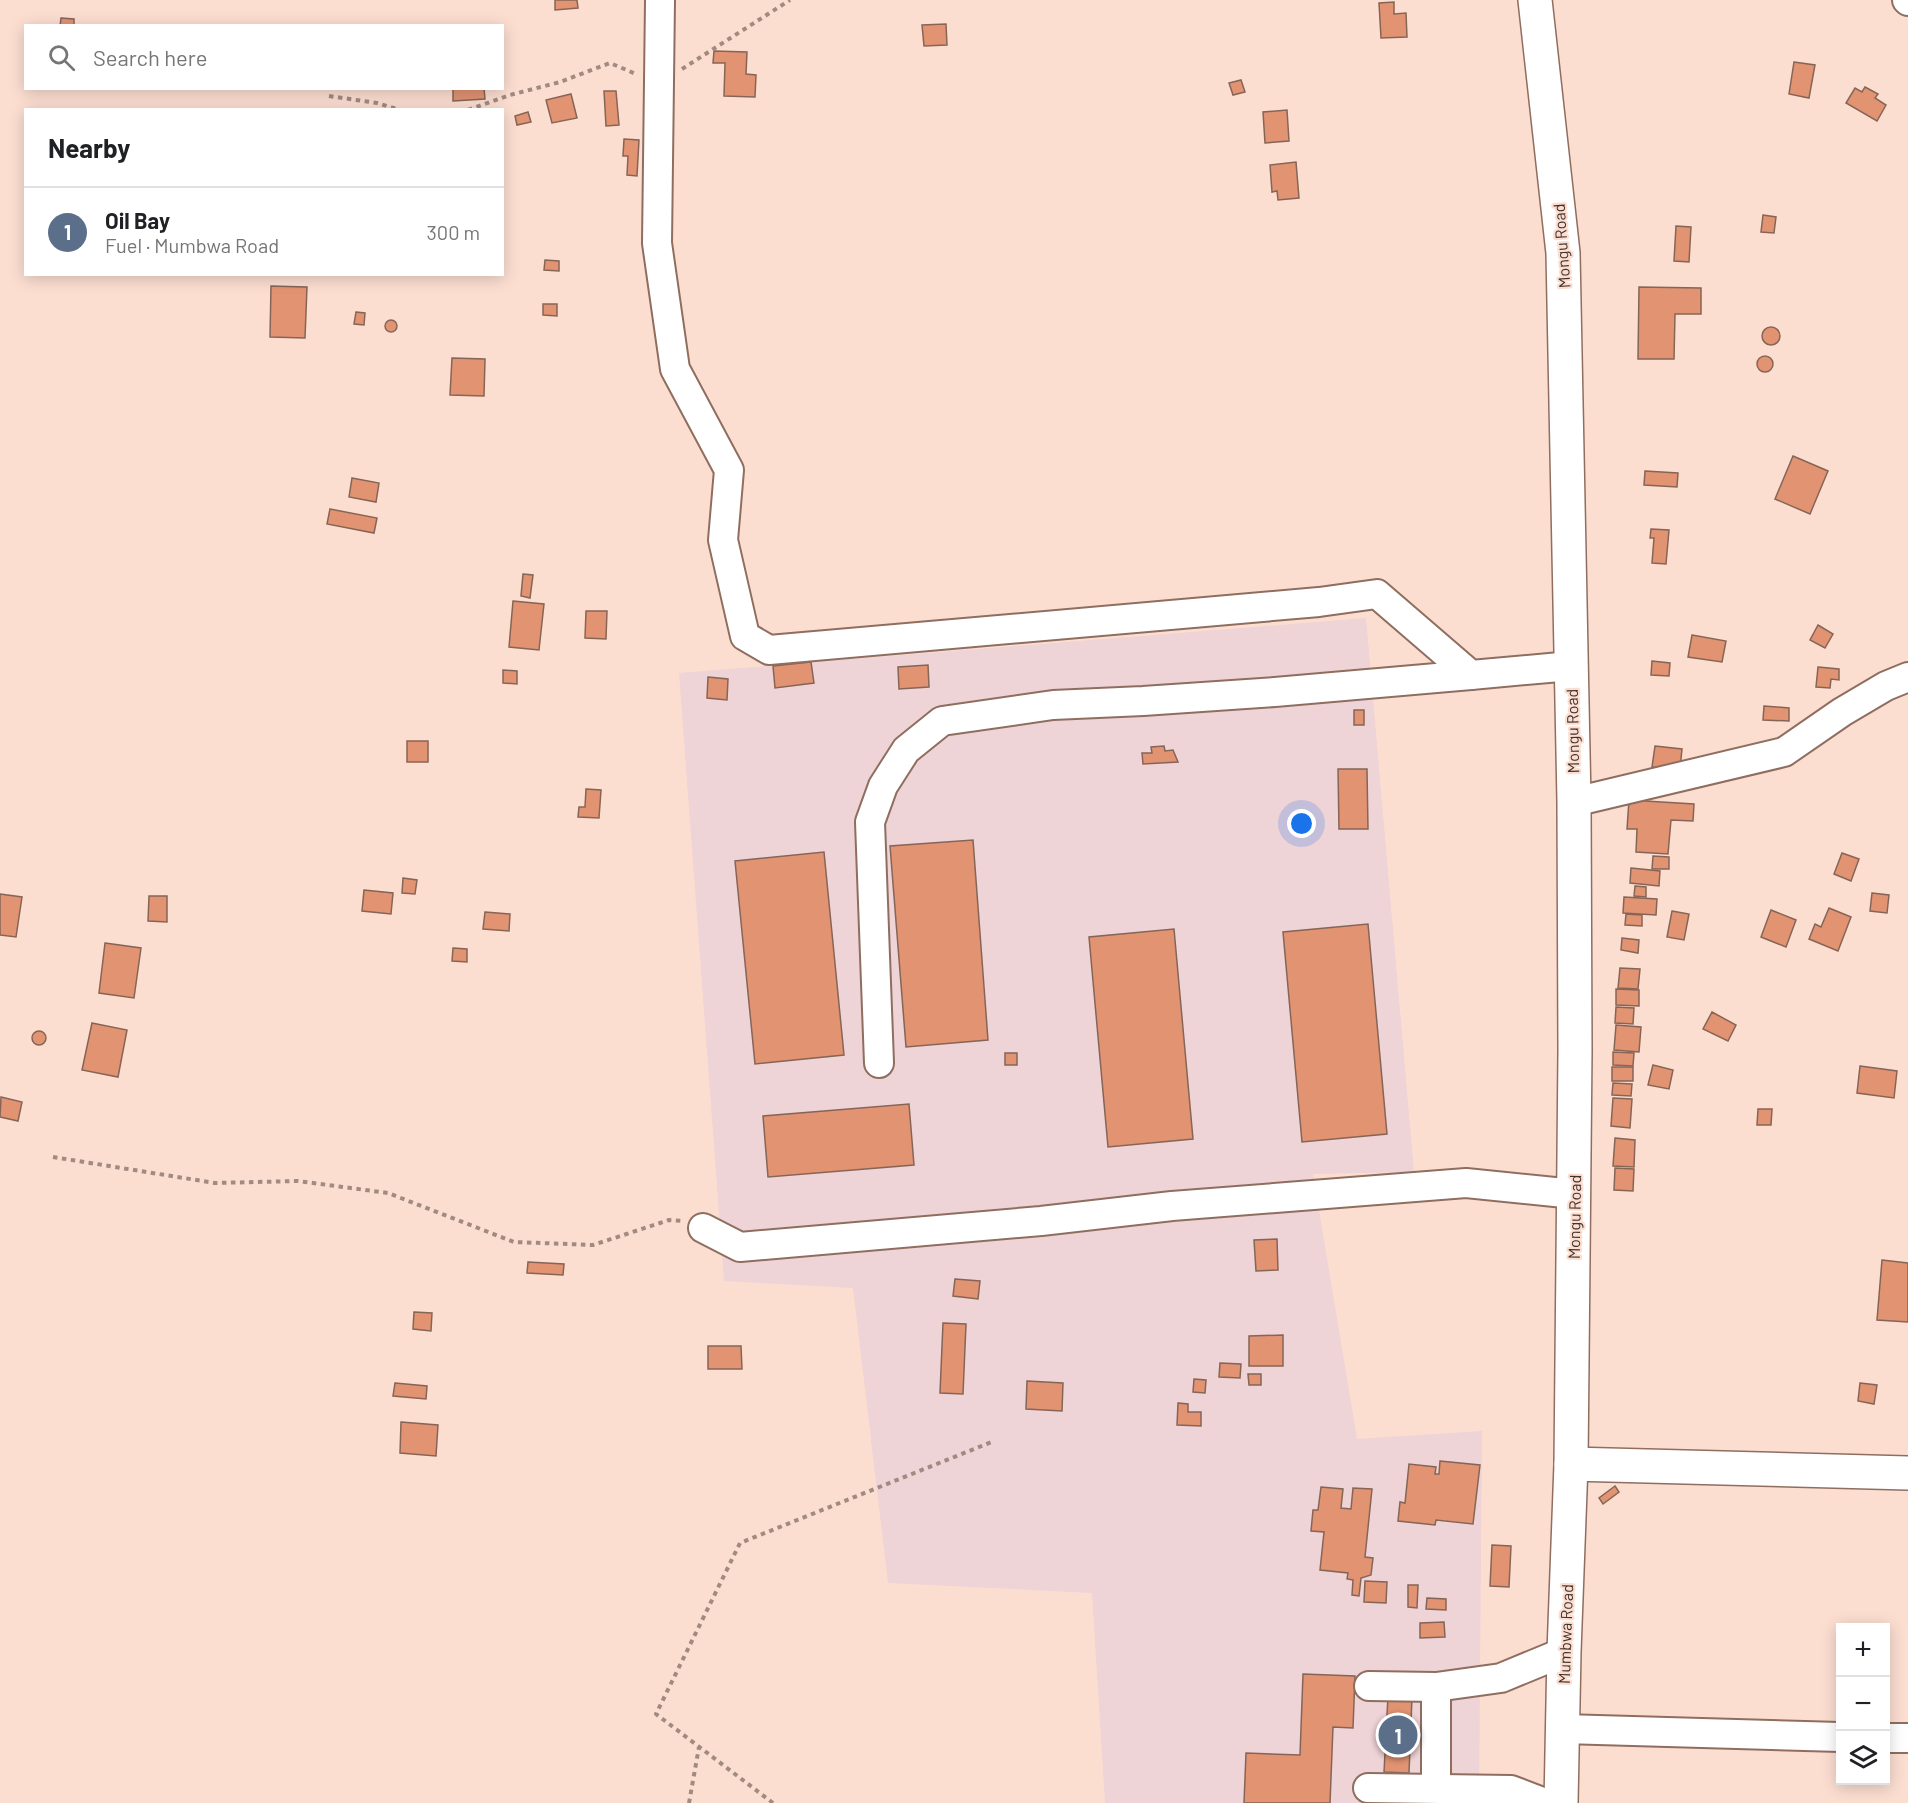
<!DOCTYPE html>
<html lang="en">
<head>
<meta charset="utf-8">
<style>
	:root { --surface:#fff; --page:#f2f2f2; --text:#202124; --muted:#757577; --line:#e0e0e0; --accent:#2563eb }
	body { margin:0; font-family:Barlow,sans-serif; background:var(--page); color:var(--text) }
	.controls { position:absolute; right:18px; bottom:18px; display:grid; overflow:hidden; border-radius:0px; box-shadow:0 3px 15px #0003 }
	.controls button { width:54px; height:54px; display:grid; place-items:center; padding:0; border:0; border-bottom:2px solid var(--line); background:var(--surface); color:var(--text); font:30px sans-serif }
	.you { position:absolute; left:1302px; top:824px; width:21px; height:21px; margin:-15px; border:4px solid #fff; border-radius:50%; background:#1a73e8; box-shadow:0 0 0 9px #1a73e833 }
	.badge { display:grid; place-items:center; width:39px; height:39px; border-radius:50%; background:var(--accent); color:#fff; font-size:20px; font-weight:700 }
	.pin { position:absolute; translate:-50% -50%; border:3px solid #fff; box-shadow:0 2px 6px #0006 }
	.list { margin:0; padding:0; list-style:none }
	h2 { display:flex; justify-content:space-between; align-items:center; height:78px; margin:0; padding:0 24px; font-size:26px }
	h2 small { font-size:20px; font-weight:400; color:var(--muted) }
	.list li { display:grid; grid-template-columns:39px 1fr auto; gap:18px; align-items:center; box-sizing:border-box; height:90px; padding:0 24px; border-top:2px solid var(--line) }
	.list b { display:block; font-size:22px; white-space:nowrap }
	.list p { margin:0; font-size:20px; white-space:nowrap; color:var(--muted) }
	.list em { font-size:20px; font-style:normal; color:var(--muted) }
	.icon { flex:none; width:33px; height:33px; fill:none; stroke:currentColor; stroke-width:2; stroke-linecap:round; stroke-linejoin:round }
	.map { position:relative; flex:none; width:1908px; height:1803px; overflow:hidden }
	.search { position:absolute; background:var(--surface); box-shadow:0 3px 15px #0003; left:24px; top:24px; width:480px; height:66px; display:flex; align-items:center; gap:15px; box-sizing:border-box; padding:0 21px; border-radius:0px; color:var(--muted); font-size:22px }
	.panel { position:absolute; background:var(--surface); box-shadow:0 3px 15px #0003; left:24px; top:108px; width:480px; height:168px; border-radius:0px }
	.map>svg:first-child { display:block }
</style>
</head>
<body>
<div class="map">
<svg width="1908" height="1803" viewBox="0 0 1908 1803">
	<rect width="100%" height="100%" fill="#fcded1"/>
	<!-- industrial -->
	<polygon fill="#eed3d7" points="1366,618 1414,1172 1313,1174 1357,1439 1482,1431 1479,1803 1105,1803 1092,1593 888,1583 853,1288 724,1281 679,673"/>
	<!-- building -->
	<g fill="#e29372" stroke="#866557" stroke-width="1.5">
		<polygon points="555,0 577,0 578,8 555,10"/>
		<polygon points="1394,2 1394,14 1406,13 1407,37 1381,38 1379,3"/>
		<polygon points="61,18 74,19 74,26 60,26"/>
		<polygon points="946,24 947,45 924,46 922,25"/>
		<polygon points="714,51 747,52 746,74 756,75 755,97 724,96 725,63 713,63"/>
		<polygon points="1794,62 1815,65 1809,98 1789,94"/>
		<polygon points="1241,80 1245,92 1233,95 1229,83"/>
		<polygon points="1865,87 1878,94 1875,98 1886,105 1877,121 1846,103 1855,88 1862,92"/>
		<polygon points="453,88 484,88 485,99 453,101"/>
		<polygon points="604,91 616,91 619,125 606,126"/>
		<polygon points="571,94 577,118 552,123 546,100"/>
		<polygon points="1287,110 1289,141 1265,143 1263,112"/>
		<polygon points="528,112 531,122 517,125 515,116"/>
		<polygon points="624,139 639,140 637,176 627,175 628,156 623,156"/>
		<polygon points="1296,162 1299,198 1278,200 1277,191 1272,192 1270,165"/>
		<polygon points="1763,215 1776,217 1774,233 1761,232"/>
		<polygon points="1676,226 1691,227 1689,262 1674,261"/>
		<polygon points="545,260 559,261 559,271 544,270"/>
		<polygon points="271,286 307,287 305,338 270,337"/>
		<polygon points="1639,287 1701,288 1701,314 1675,314 1674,359 1638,359"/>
		<polygon points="543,304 557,304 557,316 543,315"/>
		<polygon points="356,312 365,313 364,325 354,324"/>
		<circle cx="391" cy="326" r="6"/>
		<circle cx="1771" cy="336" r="9"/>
		<circle cx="1765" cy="364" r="8"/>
		<polygon points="452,358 485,359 484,396 450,395"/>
		<polygon points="1793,456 1828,471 1810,514 1775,499"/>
		<polygon points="1645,471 1678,473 1677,487 1644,485"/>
		<polygon points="352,478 379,483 376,502 349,497"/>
		<polygon points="330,509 377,518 374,533 327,524"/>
		<polygon points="1651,529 1669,530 1666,564 1652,563 1654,538 1650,538"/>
		<polygon points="523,574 533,575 530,598 521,596"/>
		<polygon points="513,601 544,604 539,650 509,647"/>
		<polygon points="586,611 607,611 606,639 585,638"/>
		<polygon points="1818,625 1833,634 1825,648 1810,640"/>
		<polygon points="1692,635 1726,641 1722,662 1688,657"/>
		<polygon points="1652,661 1670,663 1669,676 1651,675"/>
		<polygon points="811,662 814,683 775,688 773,666"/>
		<polygon points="928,665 929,687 899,689 898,667"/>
		<polygon points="1818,667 1839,669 1839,680 1831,679 1830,688 1816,687"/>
		<polygon points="503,670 517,671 517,684 503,683"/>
		<polygon points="708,677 728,679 727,700 707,698"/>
		<polygon points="1764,706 1789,708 1789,721 1763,720"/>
		<rect x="1354" y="710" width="10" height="15"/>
		<rect x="407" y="741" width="21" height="21"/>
		<polygon points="1164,746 1165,751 1173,750 1178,762 1143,764 1142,753 1152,753 1151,747"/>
		<polygon points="1655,746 1682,749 1680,769 1652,767"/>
		<polygon points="1338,769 1367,769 1368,829 1339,829"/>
		<polygon points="586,789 601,790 599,818 578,817 579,807 585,807"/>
		<polygon points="1629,800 1694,804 1693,821 1671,820 1668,854 1636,852 1637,829 1627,829"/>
		<polygon points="973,840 988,1040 906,1047 890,846"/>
		<polygon points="824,852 844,1055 755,1064 735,861"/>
		<polygon points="1842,853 1859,859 1851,881 1834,874"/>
		<polygon points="1653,856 1669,857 1669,869 1652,869"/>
		<polygon points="1631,868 1660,871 1659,886 1630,883"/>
		<polygon points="403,878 417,880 415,894 402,893"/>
		<polygon points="1635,886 1646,887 1646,897 1634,896"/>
		<polygon points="364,890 393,893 391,914 362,911"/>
		<polygon points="1872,893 1889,895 1887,913 1870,911"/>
		<polygon points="0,894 22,897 16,937 0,935"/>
		<polygon points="149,896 167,896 167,922 148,921"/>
		<polygon points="1624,897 1657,899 1656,915 1623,913"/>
		<polygon points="1829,908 1851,917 1838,951 1809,939 1815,924 1821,927"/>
		<polygon points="1771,910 1796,920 1786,947 1761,937"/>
		<polygon points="1672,911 1689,914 1684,940 1667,937"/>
		<polygon points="485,912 510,914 509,931 483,929"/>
		<polygon points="1626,914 1642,915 1642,926 1625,925"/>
		<polygon points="1368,924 1387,1134 1302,1142 1283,932"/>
		<polygon points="1174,929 1193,1139 1108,1147 1089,937"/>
		<polygon points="1622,938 1639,940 1638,953 1621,950"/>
		<polygon points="105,943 141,948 134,998 99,993"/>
		<polygon points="453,948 467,949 467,962 452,961"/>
		<polygon points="1620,968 1640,969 1638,989 1618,988"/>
		<polygon points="1616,989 1639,990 1639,1006 1616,1005"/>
		<polygon points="1616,1007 1634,1008 1633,1024 1615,1023"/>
		<polygon points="1712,1012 1736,1025 1728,1041 1703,1029"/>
		<polygon points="92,1023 127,1030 118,1077 82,1070"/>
		<polygon points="1616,1025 1641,1027 1639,1052 1614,1050"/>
		<circle cx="39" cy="1038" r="7"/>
		<polygon points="1613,1052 1634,1053 1633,1066 1613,1065"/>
		<rect x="1005" y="1053" width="12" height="12"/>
		<polygon points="1653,1065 1673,1070 1669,1089 1648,1085"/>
		<polygon points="1860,1066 1897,1071 1894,1098 1857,1093"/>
		<rect x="1612" y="1067" width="21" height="14"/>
		<polygon points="1613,1083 1632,1084 1631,1096 1612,1095"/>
		<polygon points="1,1097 22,1102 18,1121 0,1117"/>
		<polygon points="1613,1098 1632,1099 1630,1128 1611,1126"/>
		<polygon points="909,1104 914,1165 768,1177 763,1116"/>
		<polygon points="1758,1109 1772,1109 1771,1125 1757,1125"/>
		<polygon points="1615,1138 1635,1140 1634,1167 1613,1166"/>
		<polygon points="1615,1168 1634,1169 1633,1191 1614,1190"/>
		<polygon points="1277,1239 1278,1270 1256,1271 1254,1240"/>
		<polygon points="1882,1260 1908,1263 1908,1322 1877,1320"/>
		<polygon points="528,1262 564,1264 563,1275 527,1273"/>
		<polygon points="955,1279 980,1281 978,1299 953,1296"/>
		<polygon points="414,1312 432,1313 431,1331 413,1329"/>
		<polygon points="943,1323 966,1324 963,1394 940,1393"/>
		<polygon points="1283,1335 1283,1366 1249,1366 1249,1336"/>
		<polygon points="708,1346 741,1346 742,1369 708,1369"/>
		<polygon points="1220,1363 1241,1364 1240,1378 1219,1377"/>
		<polygon points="1248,1374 1261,1374 1261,1385 1249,1385"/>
		<polygon points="1194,1379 1206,1380 1205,1393 1193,1392"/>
		<polygon points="1027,1381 1063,1383 1062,1411 1026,1409"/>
		<polygon points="395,1383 427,1386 426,1399 393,1396"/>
		<polygon points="1860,1383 1877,1385 1874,1404 1858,1401"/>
		<polygon points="1178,1403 1188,1404 1188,1412 1201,1412 1201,1426 1177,1425"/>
		<polygon points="401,1422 438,1425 436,1456 400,1453"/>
		<polygon points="1440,1461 1480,1465 1473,1524 1436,1520 1435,1525 1398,1521 1400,1502 1405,1503 1409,1464 1436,1467 1435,1474 1439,1474"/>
		<polygon points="1615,1486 1619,1492 1603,1504 1599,1498"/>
		<polygon points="1321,1487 1343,1489 1341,1508 1351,1509 1353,1488 1372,1489 1365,1557 1373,1558 1371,1575 1361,1578 1359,1596 1352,1595 1353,1580 1347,1579 1348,1573 1320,1570 1324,1532 1311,1531 1313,1510 1318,1510"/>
		<polygon points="1492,1545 1511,1546 1509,1587 1490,1586"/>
		<polygon points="1365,1581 1387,1582 1386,1603 1364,1602"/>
		<polygon points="1408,1585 1418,1585 1417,1608 1408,1607"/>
		<polygon points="1427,1598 1446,1599 1446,1610 1426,1609"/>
		<polygon points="1444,1622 1445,1637 1420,1638 1420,1623"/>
		<polygon points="1303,1674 1355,1676 1353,1728 1333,1727 1330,1803 1244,1803 1246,1753 1300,1755"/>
		<polygon points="1388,1696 1412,1697 1409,1773 1384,1772"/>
	</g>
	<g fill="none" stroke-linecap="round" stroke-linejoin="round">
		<defs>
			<g id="minor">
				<polyline points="660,0 657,243 675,369 729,470 723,540 745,636 769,650 1319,602 1377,594 1471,675 1571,666"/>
				<polyline points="1907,0 1908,1"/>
				<polyline points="1574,802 1784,752 1842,712 1886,686 1908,677"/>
				<polyline points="879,1063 870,822 883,786 906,750 942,721 1053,705 1143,701 1275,692 1471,675"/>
				<polyline points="703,1228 740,1247 1041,1221 1172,1206 1466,1183 1574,1194"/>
				<polyline points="1369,1686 1436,1687 1501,1678 1564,1652"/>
				<polyline points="1563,1729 1840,1737"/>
				<polyline points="1886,1738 1908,1738"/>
				<polyline points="1368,1788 1511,1790 1545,1803"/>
				<polyline points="1436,1788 1436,1687"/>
			</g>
			<g id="major">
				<polyline points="1535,0 1563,253 1574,802 1575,1051 1571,1464 1564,1652 1561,1803"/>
				<polyline points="1571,1464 1908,1473"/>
			</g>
		</defs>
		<!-- minor casing -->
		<use href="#minor" stroke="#8f6e60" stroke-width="32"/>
		<!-- major casing -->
		<use href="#major" stroke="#8f6e60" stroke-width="36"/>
		<!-- path -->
		<g stroke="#a18b81" stroke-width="4" stroke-dasharray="4.5 4.5" stroke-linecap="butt">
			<polyline points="682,69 790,0"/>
			<polyline points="329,96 377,103 400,110"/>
			<polyline points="468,110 510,95 560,82 610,63 636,74"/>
			<polyline points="53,1157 215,1183 298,1181 388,1193 514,1242 593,1245 669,1220 683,1221"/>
			<polyline points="689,1803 699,1747"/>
			<polyline points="773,1803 656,1714 740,1543 994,1441"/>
		</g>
		<!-- minor -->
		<use href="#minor" stroke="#fff" stroke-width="28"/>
		<!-- major -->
		<use href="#major" stroke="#fff" stroke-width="33"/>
	</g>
	<g text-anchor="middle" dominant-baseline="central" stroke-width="4.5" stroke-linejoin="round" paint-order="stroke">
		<!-- street labels -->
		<g font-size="16" fill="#3f312b" stroke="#fcded1">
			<text transform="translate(1561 246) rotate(-94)">Mongu Road</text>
			<text transform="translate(1572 731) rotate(-91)">Mongu Road</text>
			<text transform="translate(1574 1217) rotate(-89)">Mongu Road</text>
			<text transform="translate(1565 1634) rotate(-88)">Mumbwa Road</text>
		</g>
	</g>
</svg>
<div class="controls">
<button>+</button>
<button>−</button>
<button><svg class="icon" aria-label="layers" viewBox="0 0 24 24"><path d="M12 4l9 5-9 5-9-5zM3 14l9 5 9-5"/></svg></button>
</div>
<div class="you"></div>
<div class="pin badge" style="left:1398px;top:1735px;background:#5c6f8a">1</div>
<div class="search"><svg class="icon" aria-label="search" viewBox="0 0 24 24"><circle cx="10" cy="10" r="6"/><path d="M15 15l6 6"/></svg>Search here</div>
<section class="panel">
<h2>Nearby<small></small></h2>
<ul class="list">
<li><span class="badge" style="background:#5c6f8a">1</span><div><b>Oil Bay</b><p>Fuel · Mumbwa Road</p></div><em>300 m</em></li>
</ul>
</section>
</div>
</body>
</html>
